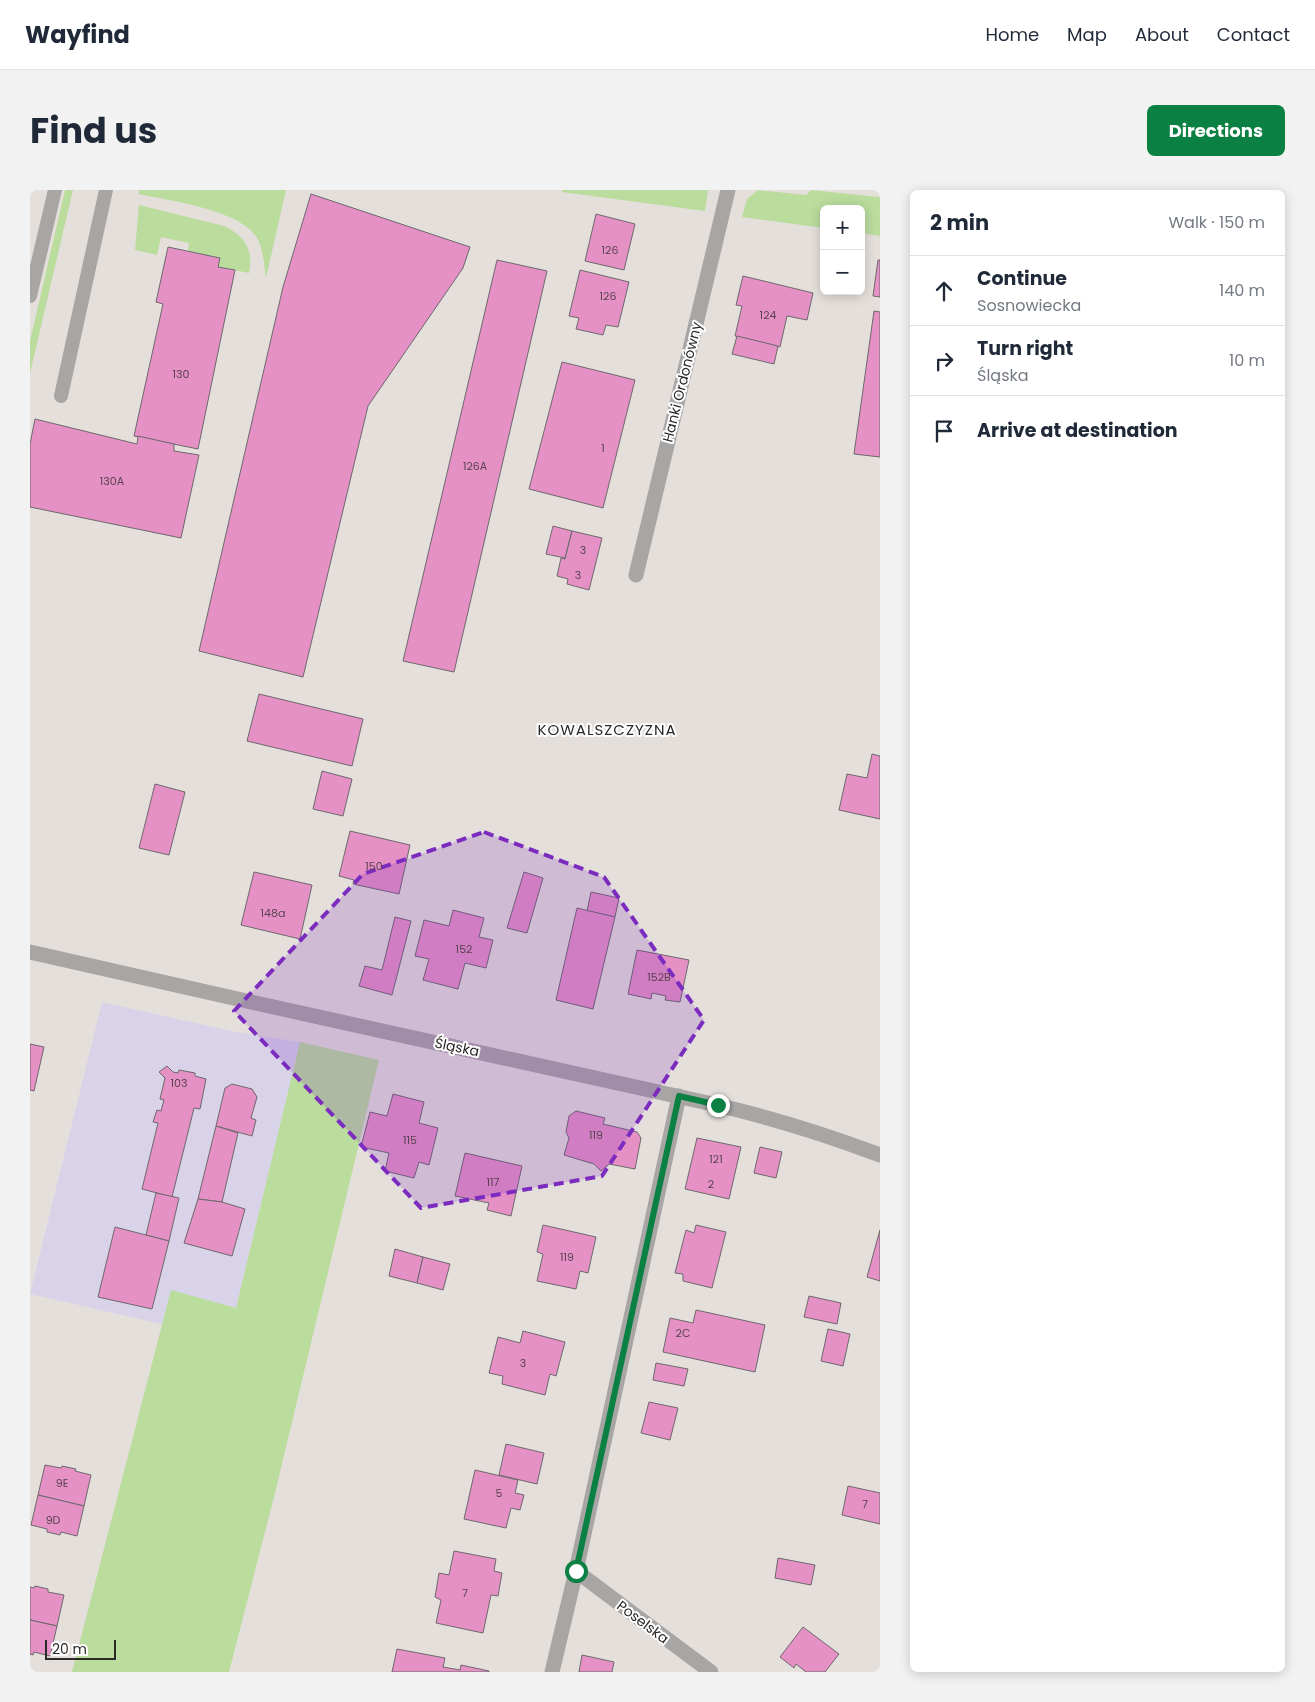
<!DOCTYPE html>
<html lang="en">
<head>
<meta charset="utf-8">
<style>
	:root { --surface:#fff; --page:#f2f2f3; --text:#1f2937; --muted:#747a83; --line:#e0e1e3; --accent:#0b8043 }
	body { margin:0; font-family:Poppins,sans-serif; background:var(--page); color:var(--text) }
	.controls { position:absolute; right:15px; top:15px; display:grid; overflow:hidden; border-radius:8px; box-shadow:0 2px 12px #0003 }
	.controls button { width:45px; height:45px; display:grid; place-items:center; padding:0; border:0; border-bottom:1px solid var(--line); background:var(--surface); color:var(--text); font:25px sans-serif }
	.scale { position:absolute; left:15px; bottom:12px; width:71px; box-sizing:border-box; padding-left:5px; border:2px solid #2b2928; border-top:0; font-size:14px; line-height:18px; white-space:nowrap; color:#2b2928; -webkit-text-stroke:4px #fff; paint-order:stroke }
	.stop { position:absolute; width:15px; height:15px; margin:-11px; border:4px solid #0b8043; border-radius:50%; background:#fff }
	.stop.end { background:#0b8043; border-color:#fff; box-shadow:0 1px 5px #0008 }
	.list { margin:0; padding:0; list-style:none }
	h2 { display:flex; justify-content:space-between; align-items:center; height:65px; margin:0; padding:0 20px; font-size:21px }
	h2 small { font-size:16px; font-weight:400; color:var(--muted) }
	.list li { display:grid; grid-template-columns:32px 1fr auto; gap:15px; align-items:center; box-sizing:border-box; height:70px; padding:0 20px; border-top:1px solid var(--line) }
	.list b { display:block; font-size:19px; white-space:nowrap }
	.list p { margin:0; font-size:16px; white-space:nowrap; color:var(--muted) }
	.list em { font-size:16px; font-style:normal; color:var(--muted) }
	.icon { flex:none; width:28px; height:28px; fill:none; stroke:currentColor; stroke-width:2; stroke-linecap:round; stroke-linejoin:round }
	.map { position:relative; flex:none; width:850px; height:1482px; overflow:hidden; border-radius:8px }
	header { display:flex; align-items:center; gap:30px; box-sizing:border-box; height:70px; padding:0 25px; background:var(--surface); border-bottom:1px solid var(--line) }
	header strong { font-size:24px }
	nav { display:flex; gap:28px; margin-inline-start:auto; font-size:18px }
	.intro { display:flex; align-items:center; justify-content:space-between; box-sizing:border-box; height:120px; padding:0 30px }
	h1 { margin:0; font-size:35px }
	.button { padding:12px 22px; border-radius:8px; background:var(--accent); color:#fff; font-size:18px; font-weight:700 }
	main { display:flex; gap:30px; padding:0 30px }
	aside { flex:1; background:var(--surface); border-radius:8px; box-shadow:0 2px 12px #0003 }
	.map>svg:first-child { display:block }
</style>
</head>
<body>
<header>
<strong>Wayfind</strong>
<nav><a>Home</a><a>Map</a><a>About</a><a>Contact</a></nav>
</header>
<div class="intro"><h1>Find us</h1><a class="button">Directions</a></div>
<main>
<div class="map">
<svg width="850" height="1482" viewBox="0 0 850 1482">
	<rect width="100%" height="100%" fill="#e5dfdb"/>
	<!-- commercial -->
	<polygon fill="#d8d3e9" points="72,812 201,841 270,852 206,1118 141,1101 132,1134 0,1104"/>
	<!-- green -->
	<g fill="#badc9d">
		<polygon points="35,0 43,0 0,183 0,151"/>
		<path d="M109,0H256L236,88C234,76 234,62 228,50C214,20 140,11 109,4Z"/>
		<polygon points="532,0 678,0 675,21 532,2"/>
		<polygon points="728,0 776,5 781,0 850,7 850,46 831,43 831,19 794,19 794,38 712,27 717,9"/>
		<path d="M109,15L194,36C215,46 224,60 219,83L188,77L190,68L158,61L159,53L131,47L127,65L105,60Z"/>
		<polygon points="270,852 349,870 245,1303 199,1482 42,1482 141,1100 206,1118"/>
	</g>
	<!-- building -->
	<g fill="#e591c6" stroke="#6d686b">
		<polygon points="281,4 440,57 433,78 338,216 273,487 169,461 253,97"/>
		<polygon points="566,24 605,34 594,80 555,71"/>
		<polygon points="138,57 190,68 188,77 205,80 168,259 104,246 133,114 126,112"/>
		<polygon points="467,70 517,81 424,482 373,471"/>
		<polygon points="848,70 850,70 850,107 843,106"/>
		<polygon points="550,80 599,92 588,137 576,135 573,145 546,139 549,128 539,126"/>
		<polygon points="713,86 783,103 777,130 757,126 750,157 705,146 712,116 706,115"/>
		<polygon points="844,121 850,122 850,267 824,264"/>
		<polygon points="707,146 748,156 744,174 702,164"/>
		<polygon points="532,172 605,190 573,318 499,299"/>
		<polygon points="5,229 107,254 108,246 144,254 144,261 169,265 151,348 0,317 0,254"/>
		<polygon points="523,336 542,341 535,368 516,364"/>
		<polygon points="542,341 572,348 559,400 537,394 538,389 527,386 531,368 535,369"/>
		<polygon points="229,504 333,529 322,576 217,551"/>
		<polygon points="842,564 850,566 850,629 809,620 817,584 837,588"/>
		<polygon points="292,581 322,589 313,626 283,619"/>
		<polygon points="125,594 155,602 139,665 109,658"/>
		<polygon points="320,641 380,655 369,704 323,694 324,690 309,686"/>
		<polygon points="224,682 282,695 270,749 211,735"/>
		<polygon points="494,682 513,688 497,743 477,738"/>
		<polygon points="561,702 589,708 585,727 557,721"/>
		<polygon points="547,718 585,727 563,819 526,810"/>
		<polygon points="423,720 454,728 449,747 463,750 456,778 435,773 428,799 393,790 399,769 385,766 394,730 419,736"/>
		<polygon points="365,727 381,731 362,805 329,796 335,776 352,780"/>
		<polygon points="607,760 659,770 650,812 635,810 636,806 622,803 621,809 598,804"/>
		<polygon points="0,854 14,857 4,901 0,900"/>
		<polygon points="137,876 143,882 148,883 149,880 165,883 165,886 176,889 170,919 164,918 142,1007 112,999 128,933 123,932 127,920 131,921 134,910 130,909 135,888 129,882"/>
		<polygon points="202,894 222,899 227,907 221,928 226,930 222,946 186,936 195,898"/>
		<polygon points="363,904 394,912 389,933 408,938 399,975 389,972 384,988 355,981 359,963 331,957 340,922 357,926"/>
		<polygon points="546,921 575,928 573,934 607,942 611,948 605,979 579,974 571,981 564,974 534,965 539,948 536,942 539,926"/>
		<polygon points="186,936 208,943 192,1012 168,1009"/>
		<polygon points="667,948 711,957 699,1009 655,999"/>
		<polygon points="730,957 752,962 746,988 724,983"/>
		<polygon points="435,963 492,976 481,1026 457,1020 459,1013 425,1006"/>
		<polygon points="126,1003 149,1008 139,1051 116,1045"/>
		<polygon points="168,1009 192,1012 215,1019 202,1066 154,1053"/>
		<polygon points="513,1035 566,1047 558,1083 550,1081 546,1099 507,1091 513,1064 507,1062"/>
		<polygon points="666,1035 696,1042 682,1098 653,1091 653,1084 645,1083 656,1040 664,1043"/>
		<polygon points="85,1037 139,1051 122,1119 68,1107"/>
		<polygon points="850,1040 850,1091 837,1087"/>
		<polygon points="365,1059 393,1067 387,1093 359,1086"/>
		<polygon points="393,1067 420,1074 413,1100 387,1093"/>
		<polygon points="779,1106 811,1113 807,1134 774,1127"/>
		<polygon points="666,1120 735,1135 725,1182 633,1162 640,1128 663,1133"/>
		<polygon points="798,1139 820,1144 813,1176 791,1171"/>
		<polygon points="493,1141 535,1152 526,1186 520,1184 515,1205 472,1194 473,1186 459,1183 468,1147 490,1153"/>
		<polygon points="626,1173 658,1179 654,1196 623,1190"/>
		<polygon points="619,1212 648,1218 640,1250 611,1243"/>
		<polygon points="476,1254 514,1263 507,1294 469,1285"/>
		<polygon points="15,1275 31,1278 32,1276 46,1279 45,1281 61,1285 54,1316 8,1305"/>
		<polygon points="445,1280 488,1290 485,1303 494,1305 490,1320 481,1318 476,1338 434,1329"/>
		<polygon points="818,1296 850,1303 850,1334 812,1325"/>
		<polygon points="8,1305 54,1316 47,1346 31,1342 30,1345 17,1342 17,1339 1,1335"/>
		<polygon points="424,1361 466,1369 464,1381 472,1383 468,1406 461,1405 453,1443 406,1433 411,1410 405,1407 409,1383 419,1385"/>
		<polygon points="748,1368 785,1375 781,1395 745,1388"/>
		<polygon points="5,1396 18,1399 18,1402 34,1405 27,1436 0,1430 0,1397 4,1398"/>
		<polygon points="0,1430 27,1436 20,1466 4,1462 3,1465 0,1464"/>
		<polygon points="773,1437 809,1464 795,1482 776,1482 766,1474 764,1478 750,1467"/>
		<polygon points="367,1459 415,1468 413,1477 430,1480 431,1475 459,1481 459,1482 362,1482"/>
		<polygon points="552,1465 584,1472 582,1482 549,1482"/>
	</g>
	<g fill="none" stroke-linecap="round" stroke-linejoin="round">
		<!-- service -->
		<g stroke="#a8a5a5" stroke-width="14">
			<polyline points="0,106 25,0"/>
			<polyline points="31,206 76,0"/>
		</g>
		<!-- minor -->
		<g stroke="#a8a5a5" stroke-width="15">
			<polyline points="606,385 698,0"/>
			<polyline points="546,1381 681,1482"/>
			<polyline points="522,1482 546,1381 649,906"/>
		</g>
		<!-- tertiary -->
		<path stroke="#a8a5a5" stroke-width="15" d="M0,762L221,812L687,915C743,928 797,945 850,965"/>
	</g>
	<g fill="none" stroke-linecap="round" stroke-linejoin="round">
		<!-- route -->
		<polyline stroke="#0b8043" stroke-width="6" points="546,1381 649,906 688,915"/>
	</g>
	<!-- marked area -->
	<path fill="#7b2cbf" fill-opacity="0.2" stroke="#7b2cbf" stroke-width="4" stroke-dasharray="10 6" stroke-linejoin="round" d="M454,642L574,687L674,830L572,986L391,1018L204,821L333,684Z"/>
	<g text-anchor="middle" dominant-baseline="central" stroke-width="4" stroke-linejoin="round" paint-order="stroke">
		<!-- number labels -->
		<g font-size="11" fill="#5a4350">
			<text x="580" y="60">126</text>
			<text x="578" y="106">126</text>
			<text x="738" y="125">124</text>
			<text x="151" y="184">130</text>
			<text x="573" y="258">1</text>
			<text x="445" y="276">126A</text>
			<text x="82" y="291">130A</text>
			<text x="553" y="360">3</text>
			<text x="548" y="385">3</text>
			<text x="344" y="676">150</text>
			<text x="243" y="723">148a</text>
			<text x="434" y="759">152</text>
			<text x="629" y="787">152B</text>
			<text x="149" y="893">103</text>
			<text x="566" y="945">119</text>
			<text x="380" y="950">115</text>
			<text x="686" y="969">121</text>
			<text x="463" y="992">117</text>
			<text x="681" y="994">2</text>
			<text x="537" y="1067">119</text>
			<text x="653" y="1143">2C</text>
			<text x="493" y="1173">3</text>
			<text x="32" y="1293">9E</text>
			<text x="469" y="1303">5</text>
			<text x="835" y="1314">7</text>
			<text x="23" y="1330">9D</text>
			<text x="435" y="1403">7</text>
		</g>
		<!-- street labels -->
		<g font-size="14" fill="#2b2928" stroke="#fff">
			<text transform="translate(652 192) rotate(-76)">Hanki Ordonówny</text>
			<text transform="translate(427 857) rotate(12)">Śląska</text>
			<text transform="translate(613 1432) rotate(37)">Poselska</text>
		</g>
		<!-- neighbourhood labels -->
		<g font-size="15" letter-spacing="1" fill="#2b2928" stroke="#fff">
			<text x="577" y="539">KOWALSZCZYZNA</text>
		</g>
	</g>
</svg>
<div class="controls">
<button>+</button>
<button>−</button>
</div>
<div class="scale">20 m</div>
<div class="stop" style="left:546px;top:1381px"></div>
<div class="stop end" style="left:688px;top:915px"></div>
</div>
<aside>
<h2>2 min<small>Walk · 150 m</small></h2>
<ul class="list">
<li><svg class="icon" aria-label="ahead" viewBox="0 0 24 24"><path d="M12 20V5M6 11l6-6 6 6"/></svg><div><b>Continue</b><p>Sosnowiecka</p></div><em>140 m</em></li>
<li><svg class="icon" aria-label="right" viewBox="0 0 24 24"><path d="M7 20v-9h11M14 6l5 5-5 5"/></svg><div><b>Turn right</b><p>Śląska</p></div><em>10 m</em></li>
<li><svg class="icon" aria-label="arrive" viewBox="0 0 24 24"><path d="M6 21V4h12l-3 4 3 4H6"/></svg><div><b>Arrive at destination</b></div></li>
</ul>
</aside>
</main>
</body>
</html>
